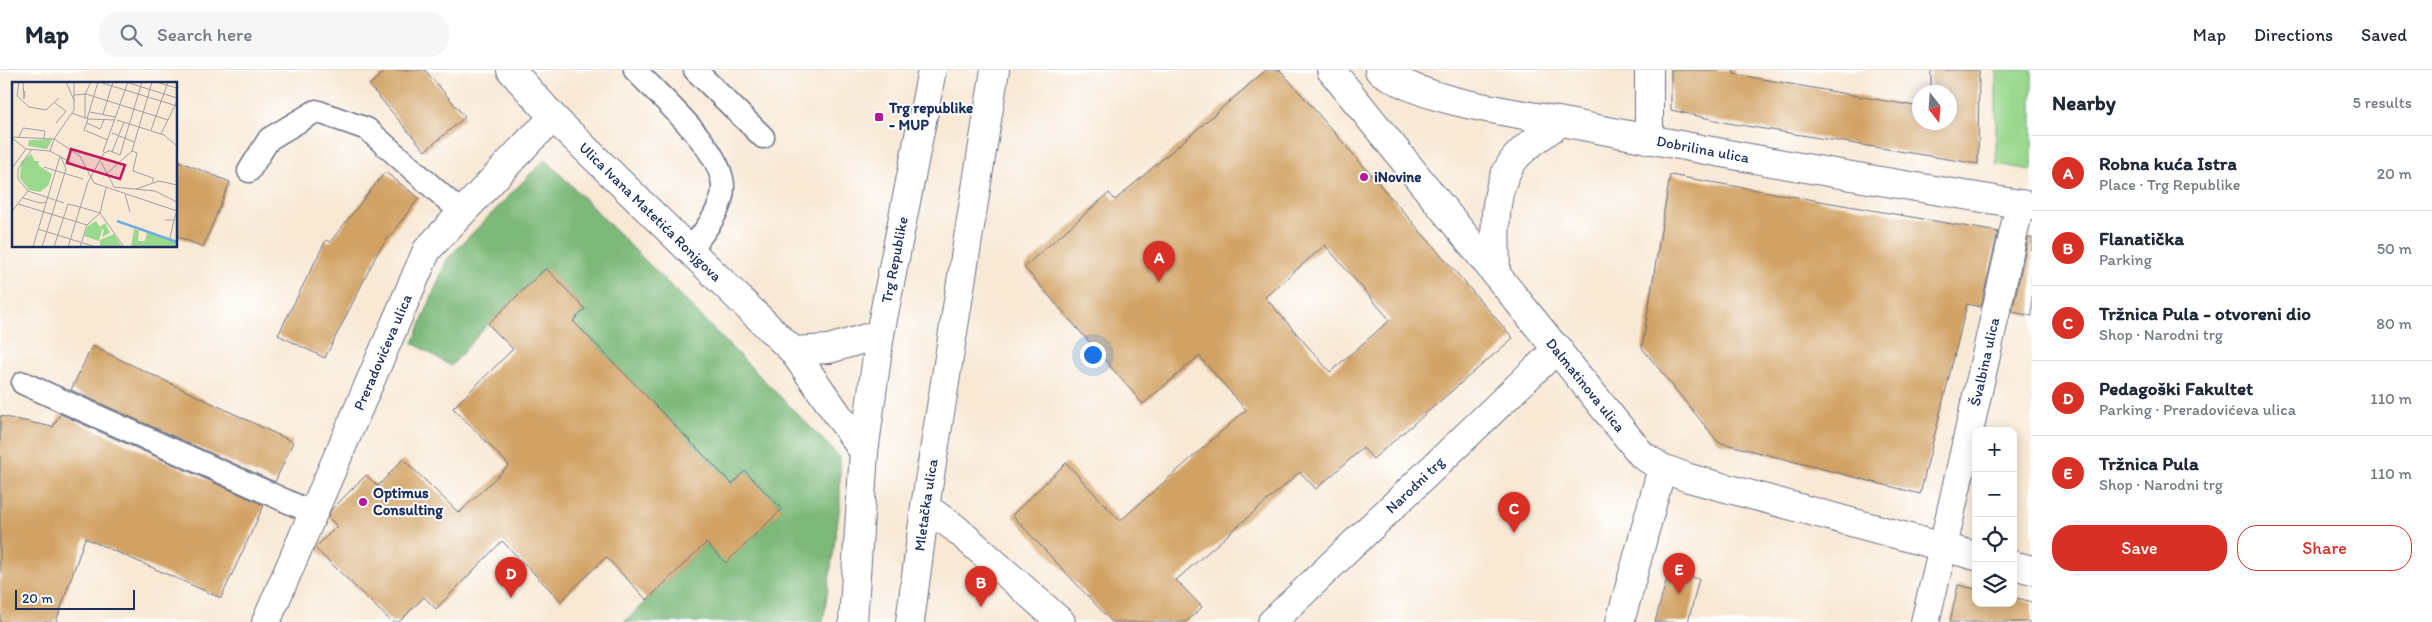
<!DOCTYPE html>
<html lang="en">
<head>
<meta charset="utf-8">
<style>
	:root { --surface:#fff; --page:#f6f6f7; --text:#1f2937; --muted:#747a83; --line:#e0e1e3; --accent:#d93025 }
	body { margin:0; font-family:Itim,sans-serif; background:var(--page); color:var(--text) }
	.controls { position:absolute; right:15px; bottom:15px; display:grid; overflow:hidden; border-radius:10px; box-shadow:0 2px 12px #0003 }
	.controls button { width:45px; height:45px; display:grid; place-items:center; padding:0; border:0; border-bottom:1px solid var(--line); background:var(--surface); color:var(--text); font:25px sans-serif }
	.compass { position:absolute; left:1912px; top:15px; width:45px; height:45px; border-radius:50%; background:var(--surface); box-shadow:0 2px 12px #0003; rotate:163deg }
	.scale { position:absolute; left:15px; bottom:12px; width:120px; box-sizing:border-box; padding-left:5px; border:2px solid #1b2f5e; border-top:0; font-size:14px; line-height:18px; white-space:nowrap; color:#1b2f5e; -webkit-text-stroke:4px #fff; paint-order:stroke }
	.you { position:absolute; left:1092px; top:284px; width:18px; height:18px; margin:-12px; border:4px solid #fff; border-radius:50%; background:#1a73e8; box-shadow:0 0 0 8px #1a73e833 }
	.badge { display:grid; place-items:center; width:32px; height:32px; border-radius:50%; background:var(--accent); color:#fff; font-size:16px; font-weight:700 }
	.pin { position:absolute; translate:-50% -41px; filter:drop-shadow(0 1px 2px #0008) }
	.pin::after { content:''; position:absolute; top:26px; width:18px; height:15px; background:inherit; clip-path:polygon(0 0,100% 0,50% 100%) }
	.list { margin:0; padding:0; list-style:none }
	h2 { display:flex; justify-content:space-between; align-items:center; height:65px; margin:0; padding:0 20px; font-size:21px }
	h2 small { font-size:16px; font-weight:400; color:var(--muted) }
	.list li { display:grid; grid-template-columns:32px 1fr auto; gap:15px; align-items:center; box-sizing:border-box; height:75px; padding:0 20px; border-top:1px solid var(--line) }
	.list b { display:block; font-size:19px; white-space:nowrap }
	.list p { margin:0; font-size:16px; white-space:nowrap; color:var(--muted) }
	.list em { font-size:16px; font-style:normal; color:var(--muted) }
	.actions { display:flex; gap:10px; padding:15px 20px }
	.actions a { flex:1; padding:11px 0; border:1px solid var(--accent); border-radius:20px; text-align:center; font-size:18px; color:var(--accent) }
	.actions .main { background:var(--accent); color:#fff }
	.icon { flex:none; width:28px; height:28px; fill:none; stroke:currentColor; stroke-width:2; stroke-linecap:round; stroke-linejoin:round }
	.map { position:relative; flex:none; width:2032px; height:552px; overflow:hidden }
	header { display:flex; align-items:center; gap:30px; box-sizing:border-box; height:70px; padding:0 25px; background:var(--surface); border-bottom:1px solid var(--line) }
	header strong { font-size:24px }
	nav { display:flex; gap:28px; margin-inline-start:auto; font-size:18px }
	.search { width:350px; height:45px; background:var(--page); display:flex; align-items:center; gap:12px; box-sizing:border-box; padding:0 18px; border-radius:20px; color:var(--muted); font-size:19px }
	main { display:flex }
	aside { flex:1; background:var(--surface) }
	.map>svg:first-child { display:block }
</style>
</head>
<body>
<header>
<strong>Map</strong>
<div class="search"><svg class="icon" aria-label="search" viewBox="0 0 24 24"><circle cx="10" cy="10" r="6"/><path d="M15 15l6 6"/></svg>Search here</div>
<nav><a>Map</a><a>Directions</a><a>Saved</a></nav>
</header>
<main>
<div class="map">
<svg width="2032" height="552" viewBox="0 0 2032 552">
	<rect width="100%" height="100%" fill="#fff"/>
	<filter id="ink" filterUnits="userSpaceOnUse"><feTurbulence type="fractalNoise" baseFrequency=".02" numOctaves="2"/><feDisplacementMap in="SourceGraphic" scale="10" xChannelSelector="R" yChannelSelector="G"/><feConvolveMatrix kernelMatrix="1 2 1 2 8 2 1 2 1" color-interpolation-filters="sRGB"/></filter>
	<filter id="wash" filterUnits="userSpaceOnUse"><feTurbulence type="fractalNoise" baseFrequency=".0096" numOctaves="4" result="noise"/><feDisplacementMap in="SourceGraphic" scale="20" xChannelSelector="R" yChannelSelector="G"/><feGaussianBlur stdDeviation="1.12" result="paint"/><feColorMatrix in="noise" values="0 0 0 0 0 0 0 0 0 0 0 0 0 0 0 0 0 1.4 0 .05"/><feComposite in="paint" operator="in"/></filter>
	<g filter="url(#wash)">
		<rect width="100%" height="100%" fill="#f8e8d4"/>
		<!-- green -->
		<polygon fill="#9ad88d" stroke="#5a8476" points="1996,0 2032,0 2032,100 1996,94"/>
		<!-- forest -->
		<polygon fill="#7bb878" stroke="#4b746b" points="545,89 840,387 840,436 823,552 624,552 706,473 782,439 745,401 732,414 573,251 545,199 488,254 451,296 413,273 447,189"/>
		<g id="blocks">
			<!-- building -->
			<g fill="#d1a264" fill-rule="evenodd">
				<polygon points="387,0 425,0 465,47 425,81 369,15"/>
				<path d="M1266,0H1280L1513,268L1373,389L1363,378L1316,419L1300,402L1176,510L1202,537L1186,552H1112L1012,445L1066,393L1120,451L1246,340L1199,286L1143,334L1024,197L1109,123L1115,130ZM1325,175L1390,250L1330,302L1265,227Z"/>
				<polygon points="1671,0 1734,0 1734,4 1920,37 1920,52 1950,52 1950,22 1931,22 1931,0 1979,0 1978,94 1728,53 1671,40"/>
				<polygon points="176,90 230,112 203,177 176,166"/>
				<polygon points="385,102 419,128 379,180 325,288 278,265 326,170 330,172"/>
				<polygon points="1670,105 1998,162 1981,237 1967,234 1920,424 1718,372 1642,278"/>
				<polygon points="2028,168 2032,168 2032,246 2012,242"/>
				<polygon points="546,198 585,239 573,251 732,414 745,401 782,439 726,493 706,473 647,530 606,487 561,531 502,471 436,539 424,527 399,552 392,552 315,478 337,456 328,447 331,440 366,405 378,416 403,389 459,443 509,395 453,338 513,279 488,254"/>
				<polygon points="92,276 293,372 275,412 71,320"/>
				<polygon points="60,344 264,435 221,528 85,468 56,552 0,552 0,346 53,357"/>
				<polygon points="1669,501 1699,509 1688,552 1655,552"/>
				<polygon points="1958,515 1976,519 1976,533 2013,533 2013,527 2032,532 2032,552 1950,552"/>
			</g>
		</g>
	</g>
	<g filter="url(#ink)">
		<use href="#blocks" fill-opacity="0" stroke="#687087" stroke-width="1"/>
		<g fill="none" stroke-linecap="round" stroke-linejoin="round">
			<defs>
				<g id="service">
					<path d="M635,0C660,27 723,80 723,117C723,140 703,163 690,180"/>
					<polyline points="695,0 763,67"/>
					<polyline points="249,101 269,69 316,41 367,59 462,143"/>
					<polyline points="23,313 313,443"/>
				</g>
				<g id="pedestrian">
					<polyline points="925,437 955,458 1061,552"/>
					<path id="s1" d="M1272,552L1558,278"/>
					<polyline points="1620,552 1662,398"/>
					<polyline points="1925,552 1943,477"/>
				</g>
				<g id="minor">
					<path id="s2" d="M511,0L554,48L793,281L864,382"/>
					<polyline points="1649,0 1649,70"/>
					<polyline points="793,281 829,279 880,264"/>
					<path id="s3" d="M1943,477L2020,134"/>
					<path id="s4" d="M266,552L427,180L532,68L554,48"/>
				</g>
				<g id="secondary">
					<path id="s5" d="M1331,0L1642,385L1662,398L1689,408L1976,486"/>
					<path id="s6" d="M1379,0C1430,34 1504,40 1563,52C1719,84 1875,111 2032,136"/>
					<path d="M1496,204C1496,167 1490,123 1513,91C1525,75 1546,63 1561,52"/>
					<polyline points="2013,495 2032,500"/>
					<path id="s7" d="M853,552L864,382L880,264L932,0"/>
					<path id="s8" d="M910,552L925,437L995,0"/>
				</g>
			</defs>
			<!-- service casing -->
			<use href="#service" stroke="#687087" stroke-width="25"/>
			<!-- pedestrian casing -->
			<use href="#pedestrian" stroke="#687087" stroke-width="30"/>
			<!-- minor casing -->
			<use href="#minor" stroke="#687087" stroke-width="30"/>
			<!-- secondary casing -->
			<use href="#secondary" stroke="#687087" stroke-width="30"/>
			<!-- service -->
			<use href="#service" stroke="#fff" stroke-width="22"/>
			<!-- pedestrian -->
			<use href="#pedestrian" stroke="#fff" stroke-width="28"/>
			<!-- minor -->
			<use href="#minor" stroke="#fff" stroke-width="28"/>
			<!-- secondary -->
			<use href="#secondary" stroke="#fff" stroke-width="28"/>
		</g>
	</g>
	<!-- markers -->
	<g fill="#b5179e" stroke="#fff" stroke-width="2">
		<rect x="874" y="42" width="10" height="10" rx="2.5"/>
		<circle cx="1364" cy="107" r="5"/>
		<circle cx="363" cy="432" r="5"/>
	</g>
	<g text-anchor="middle" dominant-baseline="central" stroke-width="4" stroke-linejoin="round" paint-order="stroke">
		<!-- poi labels -->
		<g font-size="15" font-weight="bold" fill="#1b2f5e" stroke="#fff" text-anchor="start">
			<text x="889" y="38">Trg republike<tspan x="889" dy="17">- MUP</tspan></text>
			<text x="1374" y="107">iNovine</text>
			<text x="373" y="423">Optimus<tspan x="373" dy="17">Consulting</tspan></text>
		</g>
		<!-- street labels -->
		<g font-size="15" fill="#1b2f5e" stroke="#fff">
			<text stroke="none"><textPath href="#s6" startOffset="335">Dobrilina ulica</textPath></text>
			<text stroke="none"><textPath href="#s2" startOffset="199">Ulica Ivana Matetića Ronjgova</textPath></text>
			<text stroke="none"><textPath href="#s7" startOffset="365">Trg Republike</textPath></text>
			<text stroke="none"><textPath href="#s4" startOffset="294">Preradovićeva ulica</textPath></text>
			<text stroke="none"><textPath href="#s3" startOffset="190">Švalbina ulica</textPath></text>
			<text stroke="none"><textPath href="#s5" startOffset="405">Dalmatinova ulica</textPath></text>
			<text stroke="none"><textPath href="#s1" startOffset="198">Narodni trg</textPath></text>
			<text stroke="none"><textPath href="#s8" startOffset="118">Mletačka ulica</textPath></text>
		</g>
	</g>
	<!-- overview -->
	<g transform="translate(12 12)">
		<rect width="165" height="165" fill="#f8e8d4"/>
		<path d="M40,57L35,67L16,64L17,58ZM19,72L23,79H27L26,83L40,92L36,104L28,110L17,108L8,96L9,80ZM84,139L88,145L93,141L98,151L90,155L92,148L85,146L90,148L87,159L72,154L76,144ZM122,147L127,149L126,159H133L135,150L165,160V165H119ZM102,152L110,165H88V158Z" fill="#9ad88d"/>
		<path fill="none" stroke="#70ade2" stroke-width="2.5" d="M105,139L165,160"/>
		<path fill="none" stroke="#a09ea5" stroke-width="1" d="M7,0L5,14L17,25L34,28L47,16M11,0L12,17L13,9M54,0L62,18M87,0L165,24M144,0L165,6M117,1L165,16M62,13L74,12L156,38M43,21L54,29L44,41M78,30L103,35M60,31L76,37L103,38M91,32L101,0M73,36V12L79,0M75,37L86,0M76,37L72,48L96,58M105,38L152,53L165,64M75,41L88,47L92,38M139,48L156,0M100,51L122,60M149,52L165,19M0,55L42,57L68,74L82,101L165,129M7,55L11,46L33,49L32,56M0,56L14,67M14,67L38,69L73,88M96,68L108,73L130,0M38,69L42,57L62,28V0M120,69L140,0M91,70L116,0M100,70L112,40M89,80L102,105L143,109L165,120M32,85L71,97M0,86L14,67M94,92L120,69L125,71L121,89L141,96V100M124,107L147,99L165,103M16,109L6,97V87L20,67M16,109L52,121M113,112L118,130M11,116L28,121L35,120M6,122L75,143M68,125L88,131M0,129L16,109M88,131L94,106M88,131L112,165M153,138H162L165,129M26,147L84,165M158,156L162,138M21,165L48,74M30,165L54,87L49,75M42,165L56,122L68,125M56,165L76,100L92,71L97,69M68,165L75,143L88,131"/>
		<path fill="#c2185b" fill-opacity="0.15" stroke="#c2185b" stroke-width="2.5" d="M59,67L113,83L108,97L55,81Z"/>
		<rect width="165" height="165" fill="none" stroke="#1b2f5e" stroke-width="2.5"/>
	</g>
</svg>
<div class="controls">
<button>+</button>
<button>−</button>
<button><svg class="icon" aria-label="locate" viewBox="0 0 24 24"><circle cx="12" cy="12" r="6"/><path d="M12 2v4M12 18v4M2 12h4M18 12h4"/></svg></button>
<button><svg class="icon" aria-label="layers" viewBox="0 0 24 24"><path d="M12 4l9 5-9 5-9-5zM3 14l9 5 9-5"/></svg></button>
</div>
<svg class="compass" viewBox="-18 -18 36 36"><path d="M0-13l5 13h-10z" fill="#e53935"/><path d="M0 13l5-13h-10z" fill="#747a83"/></svg>
<div class="scale">20 m</div>
<div class="you"></div>
<div class="pin badge" style="left:1159px;top:212px">A</div>
<div class="pin badge" style="left:981px;top:537px">B</div>
<div class="pin badge" style="left:1514px;top:463px">C</div>
<div class="pin badge" style="left:511px;top:528px">D</div>
<div class="pin badge" style="left:1679px;top:524px">E</div>
</div>
<aside>
<h2>Nearby<small>5 results</small></h2>
<ul class="list">
<li><span class="badge">A</span><div><b>Robna kuća Istra</b><p>Place · Trg Republike</p></div><em>20 m</em></li>
<li><span class="badge">B</span><div><b>Flanatička</b><p>Parking</p></div><em>50 m</em></li>
<li><span class="badge">C</span><div><b>Tržnica Pula - otvoreni dio</b><p>Shop · Narodni trg</p></div><em>80 m</em></li>
<li><span class="badge">D</span><div><b>Pedagoški Fakultet</b><p>Parking · Preradovićeva ulica</p></div><em>110 m</em></li>
<li><span class="badge">E</span><div><b>Tržnica Pula</b><p>Shop · Narodni trg</p></div><em>110 m</em></li>
</ul>
<div class="actions"><a class="main">Save</a><a>Share</a></div>
</aside>
</main>
</body>
</html>
